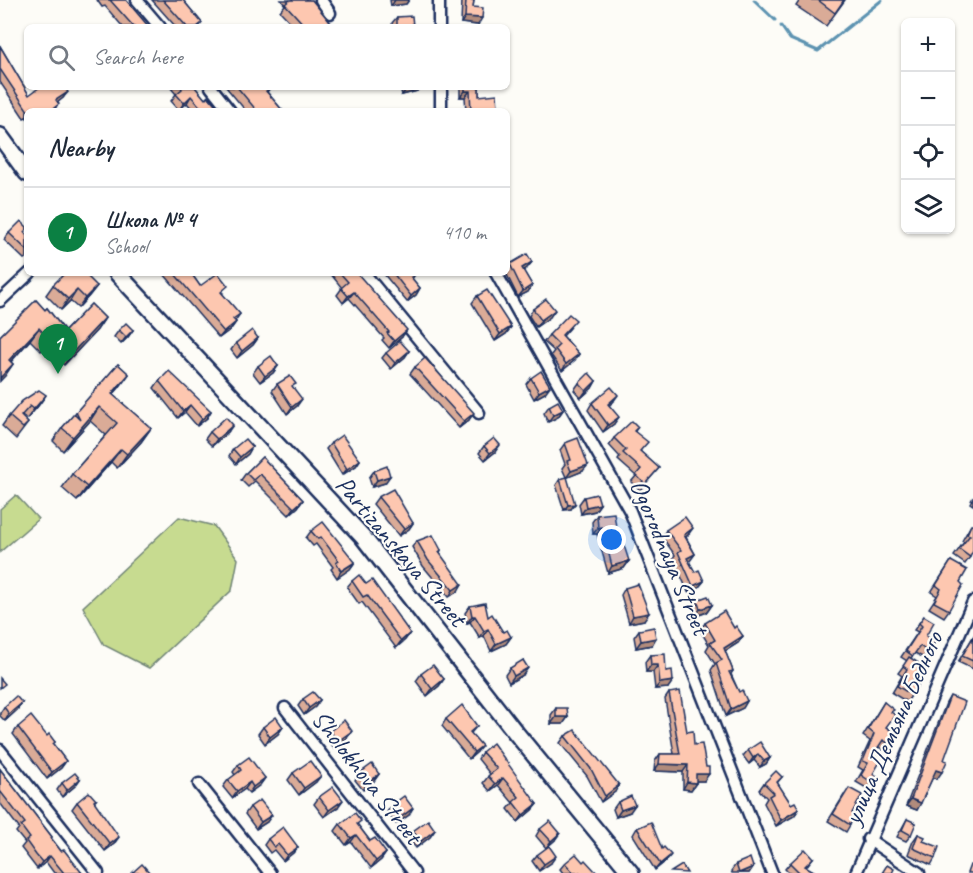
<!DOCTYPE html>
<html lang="en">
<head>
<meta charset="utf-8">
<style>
	:root { --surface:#fff; --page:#f6f6f7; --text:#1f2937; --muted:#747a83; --line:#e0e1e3; --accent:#0b8043 }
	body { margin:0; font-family:Caveat,sans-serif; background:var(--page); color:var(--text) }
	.controls { position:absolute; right:18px; top:18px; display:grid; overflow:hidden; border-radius:9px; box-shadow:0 2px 4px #0004 }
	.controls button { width:54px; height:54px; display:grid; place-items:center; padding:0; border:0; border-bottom:2px solid var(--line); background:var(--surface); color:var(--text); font:30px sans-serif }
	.you { position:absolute; left:612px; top:540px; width:21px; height:21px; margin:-15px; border:4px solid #fff; border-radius:50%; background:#1a73e8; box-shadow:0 0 0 9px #1a73e833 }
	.badge { display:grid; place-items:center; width:39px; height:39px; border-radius:50%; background:var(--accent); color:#fff; font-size:20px; font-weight:700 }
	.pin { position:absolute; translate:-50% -50px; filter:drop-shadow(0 2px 3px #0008) }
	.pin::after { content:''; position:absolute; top:32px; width:21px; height:18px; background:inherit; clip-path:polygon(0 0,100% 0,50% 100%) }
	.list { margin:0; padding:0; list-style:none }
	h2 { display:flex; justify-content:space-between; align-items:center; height:78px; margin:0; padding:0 24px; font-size:26px }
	h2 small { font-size:20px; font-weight:400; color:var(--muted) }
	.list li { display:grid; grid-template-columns:39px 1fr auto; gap:18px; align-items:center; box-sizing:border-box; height:90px; padding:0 24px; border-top:2px solid var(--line) }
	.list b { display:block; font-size:22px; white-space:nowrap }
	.list p { margin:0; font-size:20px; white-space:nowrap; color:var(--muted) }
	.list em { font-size:20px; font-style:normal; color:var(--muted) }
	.icon { flex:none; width:33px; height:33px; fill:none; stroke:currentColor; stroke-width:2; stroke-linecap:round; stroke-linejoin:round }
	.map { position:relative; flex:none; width:973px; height:873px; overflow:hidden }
	.search { position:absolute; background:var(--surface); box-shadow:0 2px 4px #0004; left:24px; top:24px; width:486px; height:66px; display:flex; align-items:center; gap:15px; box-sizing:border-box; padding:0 21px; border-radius:9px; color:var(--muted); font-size:22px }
	.panel { position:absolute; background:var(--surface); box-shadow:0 2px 4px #0004; left:24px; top:108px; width:486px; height:168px; border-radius:9px }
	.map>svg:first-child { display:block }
</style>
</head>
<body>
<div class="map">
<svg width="973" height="873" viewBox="0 0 973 873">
	<rect width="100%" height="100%" fill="#fdfcf7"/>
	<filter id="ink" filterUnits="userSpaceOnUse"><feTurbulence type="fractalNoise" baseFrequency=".0167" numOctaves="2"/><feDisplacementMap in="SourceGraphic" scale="12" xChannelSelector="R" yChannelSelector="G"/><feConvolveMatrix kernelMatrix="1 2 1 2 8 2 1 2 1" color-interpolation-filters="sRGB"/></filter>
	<g filter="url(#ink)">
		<!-- green -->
		<g fill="#c7db90" stroke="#718577" stroke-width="1.5">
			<polygon points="16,495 38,519 0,552 0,509"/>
			<polygon points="179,517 214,526 238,559 232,590 149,668 104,645 83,607"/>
		</g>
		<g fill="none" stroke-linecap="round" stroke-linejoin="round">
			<!-- stream -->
			<g stroke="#5d93b1" stroke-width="3">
				<polyline points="754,0 775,20"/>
				<polyline points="781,26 790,39 818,51 882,0"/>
			</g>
			<defs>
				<g id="street">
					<polyline points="137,0 160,27"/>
					<polyline points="321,0 330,13"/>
					<polyline points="439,0 439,27"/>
					<polyline points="211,87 230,111"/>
					<polyline points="441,87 441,111"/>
					<polyline points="364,273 479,413"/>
					<polyline points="496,273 630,511 772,873"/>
					<polyline points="0,301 30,273"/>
					<polyline points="285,708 414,873"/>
					<polyline points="0,750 98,873"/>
					<polyline points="199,784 270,873"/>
					<polyline points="868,839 919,873"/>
					<polyline points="856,873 973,602"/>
				</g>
				<g id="secondary">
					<polyline points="0,136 27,173"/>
					<polyline points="117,273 363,537 516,733 631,873"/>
				</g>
			</defs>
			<!-- street casing -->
			<use href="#street" stroke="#1b2f5e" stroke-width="15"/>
			<!-- secondary casing -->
			<use href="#secondary" stroke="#1b2f5e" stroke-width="20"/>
			<!-- street -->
			<use href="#street" stroke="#fdfcf7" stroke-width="10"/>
			<!-- secondary -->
			<use href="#secondary" stroke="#fdfcf7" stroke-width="15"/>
		</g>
		<!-- wall -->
		<g fill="#daab97" stroke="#1b2f5e" stroke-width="1.5">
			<polygon points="97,0 126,0 149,27 123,27 105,6 102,7"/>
			<polygon points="152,0 183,0 202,23 199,27 176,27"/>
			<polygon points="281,0 312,0 334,27 295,27 280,11 285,5"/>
			<polygon points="390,0 409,0 406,4 391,6"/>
			<polygon points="462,0 474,0 473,7 478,25 461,23"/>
			<polygon points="800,0 845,0 826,26 796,6"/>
			<polygon points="397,17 413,26 412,27 393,27 392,23"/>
			<polygon points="0,46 29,95 63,98 58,102 55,110 27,111 27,118 26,117 24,118 0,82"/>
			<polygon points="170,87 195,87 205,99 221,111 194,111 187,103 179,110 171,101 176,94"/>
			<polygon points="226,87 269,87 270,88 267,92 283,111 246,111"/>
			<polygon points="400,87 420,87 417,91 402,95"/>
			<polygon points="460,87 479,87 479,96 496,111 466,111 465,97 460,97"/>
			<polygon points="9,233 27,236 27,257 24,259 4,240"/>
			<polygon points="532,262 527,268 523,271 532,285 528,292 518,297 506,273 507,273 507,269 510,264"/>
			<polygon points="163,273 191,273 200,286 223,293 222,294 240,314 235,321 236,322 231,329 219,338"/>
			<polygon points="330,273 357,273 402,337 389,348 382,340 384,338 349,298 343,303 337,295 342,288"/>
			<polygon points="383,273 416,273 412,279 420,288 416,295 407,302"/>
			<polygon points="53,285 97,286 89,296 78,308 70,301 61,310 46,295"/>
			<polygon points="477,296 511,327 506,334 495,341 472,303"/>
			<polygon points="36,300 45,310 47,308 65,331 91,304 105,318 97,330 64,365 45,347 41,351 30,340 11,362 13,364 0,381 0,336"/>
			<polygon points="533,309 550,317 536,327 529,316"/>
			<polygon points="571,327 563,336 579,354 575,360 562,371 551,355 554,351 544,342 549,335"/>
			<polygon points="119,330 133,330 128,337 121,344 114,337"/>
			<polygon points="258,338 253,345 237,358 231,350 236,343"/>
			<polygon points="409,351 405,357 391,369 382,358 386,353"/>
			<polygon points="118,364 129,374 113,395 151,428 141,442 117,468 111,462 77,501 62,488 72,474 106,435 90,421 63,451 53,441 62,428"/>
			<polygon points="258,366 278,366 273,373 260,382 253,373"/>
			<polygon points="415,367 469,420 459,428 410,374"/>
			<polygon points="531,378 545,393 534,399 526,384"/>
			<polygon points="159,381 211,411 207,418 197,426 185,412 178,418 154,388"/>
			<polygon points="596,381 592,388 581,398 574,390 579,383"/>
			<polygon points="277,384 293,388 297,406 287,414 272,391"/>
			<polygon points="46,395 38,406 27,419 23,416 22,417 28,423 16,439 2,426 9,416"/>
			<polygon points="613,402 609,405 614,424 603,432 588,410 592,403"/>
			<polygon points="549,406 563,410 558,417 548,422 544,413"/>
			<polygon points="638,427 635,431 641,452 659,468 640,490 631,482 636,476 618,460 620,457 609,445 614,438"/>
			<polygon points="210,432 228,432 212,446 205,439"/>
			<polygon points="331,443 360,460 356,466 342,475 326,449"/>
			<polygon points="565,443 583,471 567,477 571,509 564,510 556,485 560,479 566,477 562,468 565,464 560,450"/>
			<polygon points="484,446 495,452 485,460 479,453"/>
			<polygon points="252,447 248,454 236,464 229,456 233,449"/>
			<polygon points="262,457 303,500 298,507 289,515 255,481 248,487 241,480 246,473"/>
			<polygon points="374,471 385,483 372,487 369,478"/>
			<polygon points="378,497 413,523 409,529 399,536 373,504"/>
			<polygon points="584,497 600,504 595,511 581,514 579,504"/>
			<polygon points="973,497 973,505 970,503"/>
			<polygon points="597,515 629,561 624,568 608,573 597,534 593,534 592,522"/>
			<polygon points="971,525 970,557 965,564 954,556 964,542 962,541"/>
			<polygon points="666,530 688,535 686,537 695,554 689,561 695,572 704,581 699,587 688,592 673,558 675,555 662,537"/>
			<polygon points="311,531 355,562 350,569 337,578 331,569 333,567 316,544 313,546 306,538"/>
			<polygon points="417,541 441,550 440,553 458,591 449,597 423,566 412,547"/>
			<polygon points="951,561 960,582 949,610 944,617 929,608 937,596 931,592"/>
			<polygon points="352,581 366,584 410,633 405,640 396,648 362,602 359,604 347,587"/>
			<polygon points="625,588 644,620 629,623 621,595"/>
			<polygon points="697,600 712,605 707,612 696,616 692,607"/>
			<polygon points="470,606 488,617 503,632 511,637 506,644 491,651 484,636 480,638 470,622 467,623 465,613"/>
			<polygon points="924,616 926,636 935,642 924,658 915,653 911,658 912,682 918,685 907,702 892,693 902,676 898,673 907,661 901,657 918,632 914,630"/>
			<polygon points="705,623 734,628 743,636 738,643 725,651 733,671 731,674 739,692 747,701 743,708 726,716 711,670 715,664 706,650 709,645 700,630"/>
			<polygon points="639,630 652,645 636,648 634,637"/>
			<polygon points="973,637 973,669 958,662"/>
			<polygon points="650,655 666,671 668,688 655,689 653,672 646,672 645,662"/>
			<polygon points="510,668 523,675 509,683 505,675"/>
			<polygon points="421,674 444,679 439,686 427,696 416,681"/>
			<polygon points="669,693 687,732 694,745 704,781 696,781 696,783 691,790 683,789 683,772 654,771 655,761 660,754 674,754 665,699"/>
			<polygon points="950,696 937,779 933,777 917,810 906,806 946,703"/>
			<polygon points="303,699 320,700 315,707 304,715 298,706"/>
			<polygon points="884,702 891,712 886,727 895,733 883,750 879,747 873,755 873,774 877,776 868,789 856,782 863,770 858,767 870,741 863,736"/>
			<polygon points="22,703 17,710 5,721 0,716 0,713 4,707"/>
			<polygon points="556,708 568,717 563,724 551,724 551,715"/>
			<polygon points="446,719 477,726 471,733 477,752 469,759 442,726"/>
			<polygon points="18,727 47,736 55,742 53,744 66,761 61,768 47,779 13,734"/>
			<polygon points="263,727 283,727 278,734 265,744 258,734"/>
			<polygon points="330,731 347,738 334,748 326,738"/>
			<polygon points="565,736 615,792 601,802 587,776 560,743"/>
			<polygon points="748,750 770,758 766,764 760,767 754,760 749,764 743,756"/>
			<polygon points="482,752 537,804 532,810 518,822 508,809 513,803 498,785 490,791 483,783 490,774 478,759"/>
			<polygon points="238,765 265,778 260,785 249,793 245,789 232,798 223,787 228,780 235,775 233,772"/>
			<polygon points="0,769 52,837 51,838 61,851 82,873 54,873 46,862 37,869 21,848 25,843 16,832 19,828 0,803"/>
			<polygon points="293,773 316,782 299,795 288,780"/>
			<polygon points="360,773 379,774 374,781 363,790 355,780"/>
			<polygon points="782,777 777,783 791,804 799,809 794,816 776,826 764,803 767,798 759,790 764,783"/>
			<polygon points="80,779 75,786 62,797 57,790 62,783"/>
			<polygon points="844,795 852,813 850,825 846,832 828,821"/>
			<polygon points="319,797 338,807 324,817 314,804"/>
			<polygon points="96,800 94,802 114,844 105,851 72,809 77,802"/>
			<polygon points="618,802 630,812 616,817 613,809"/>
			<polygon points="392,805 409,815 396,824 387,812"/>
			<polygon points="250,807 267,822 256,829 245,814"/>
			<polygon points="907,819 911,835 906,841 897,837"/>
			<polygon points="340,824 358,825 370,841 386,853 381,860 371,868 351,842 346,845 335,831"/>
			<polygon points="637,828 666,861 655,870 633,835"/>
			<polygon points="540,829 555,840 546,848 536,836"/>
			<polygon points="435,830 430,837 416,848 408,838 413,831"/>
			<polygon points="918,834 935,858 931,865 908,854 913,841"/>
			<polygon points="268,839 298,847 293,853 283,861 274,850 270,853 264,845"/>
			<polygon points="537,855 551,863 539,871 532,861"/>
			<polygon points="813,858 806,867 817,873 789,873 785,869 790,863"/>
			<polygon points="583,862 597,873 563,873 560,869 565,863"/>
			<polygon points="736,864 753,867 749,873 732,873 731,871"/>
		</g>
		<!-- shaded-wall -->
		<g fill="#b18b7b" stroke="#1b2f5e" stroke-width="1.5">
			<polygon points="395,0 409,0 406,4 391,6"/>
			<polygon points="465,17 482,18 478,25 461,23"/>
			<polygon points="410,87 420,87 417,91 402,95 407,88"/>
			<polygon points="465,91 470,91 465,97 460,97"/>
			<polygon points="68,92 63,98 52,107 56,100"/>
			<polygon points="191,96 187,103 179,110 184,103"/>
			<polygon points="498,108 496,111 482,111"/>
			<polygon points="532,262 527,268 517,275 522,268"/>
			<polygon points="532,285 528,292 518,297 523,291"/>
			<polygon points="97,286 89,296 78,308 85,298"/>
			<polygon points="420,288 416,295 407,302 411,296"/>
			<polygon points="77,290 70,301 61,310 68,299"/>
			<polygon points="354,292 349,298 343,303 348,296"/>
			<polygon points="555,310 550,317 536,327 541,320"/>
			<polygon points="105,318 97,330 64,365 72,353"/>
			<polygon points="236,322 231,329 219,338 224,332"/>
			<polygon points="511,327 506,334 495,341 500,334"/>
			<polygon points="39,328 30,340 1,372 9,360"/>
			<polygon points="133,330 128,337 121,344 126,337"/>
			<polygon points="407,330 402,337 389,348 394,341"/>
			<polygon points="53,335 45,347 41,351 49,339"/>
			<polygon points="258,338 253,345 237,358 242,351"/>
			<polygon points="409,351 405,357 391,369 395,363"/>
			<polygon points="579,354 575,360 562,371 566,364"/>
			<polygon points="13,364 5,376 0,381 0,378"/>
			<polygon points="278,366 273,373 260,382 265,376"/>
			<polygon points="129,374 119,388 102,407 112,394"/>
			<polygon points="596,381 592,388 581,398 586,391"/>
			<polygon points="550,386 545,393 534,399 539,392"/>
			<polygon points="46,395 38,406 27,419 34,409"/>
			<polygon points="618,395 613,402 603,411 608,404"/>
			<polygon points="302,399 297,406 287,414 292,407"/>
			<polygon points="190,405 185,412 178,418 183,411"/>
			<polygon points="99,407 90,421 63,451 73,437"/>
			<polygon points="563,410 558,417 548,422 553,415"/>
			<polygon points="211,411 207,418 197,426 202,419"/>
			<polygon points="474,413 469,420 459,428 464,421"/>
			<polygon points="619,417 614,424 603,432 608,425"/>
			<polygon points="233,425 228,432 212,446 217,439"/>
			<polygon points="151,428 141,442 117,468 127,454"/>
			<polygon points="500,445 495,452 485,460 490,453"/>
			<polygon points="252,447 248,454 236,464 240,457"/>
			<polygon points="121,449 111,462 77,501 87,487"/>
			<polygon points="360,460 356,466 342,475 347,469"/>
			<polygon points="588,465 583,471 566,478 571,471"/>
			<polygon points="390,476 385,483 372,487 377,480"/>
			<polygon points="303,500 298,507 289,515 294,508"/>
			<polygon points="575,504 571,509 564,510 568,505"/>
			<polygon points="600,504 595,511 581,514 586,507"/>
			<polygon points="413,523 409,529 399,536 404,529"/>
			<polygon points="602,527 597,534 593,534 598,528"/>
			<polygon points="693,528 688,535 680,541 684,535"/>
			<polygon points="695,554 690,561 683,564 687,558"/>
			<polygon points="629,561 624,568 608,573 612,566"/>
			<polygon points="355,562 350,569 337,578 341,571"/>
			<polygon points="704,581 699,587 688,592 693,586"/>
			<polygon points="462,584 458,591 449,597 453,590"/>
			<polygon points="712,605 707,612 696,616 700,609"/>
			<polygon points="649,613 644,620 629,623 633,616"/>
			<polygon points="472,616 475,616 470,622 467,623"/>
			<polygon points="488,629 484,636 480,638 484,631"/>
			<polygon points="410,633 405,640 396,648 401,641"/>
			<polygon points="743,636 738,643 719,655 724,648"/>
			<polygon points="511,637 506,644 491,651 496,644"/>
			<polygon points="656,638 652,645 636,648 641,641"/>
			<polygon points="651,665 658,665 653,672 646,672"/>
			<polygon points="528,668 523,675 509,683 514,676"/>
			<polygon points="444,679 439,686 427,696 432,689"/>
			<polygon points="673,681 668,688 655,689 660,683"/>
			<polygon points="320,700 315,707 304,715 309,708"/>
			<polygon points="747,701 743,708 726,716 731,709"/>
			<polygon points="22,703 17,710 5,721 9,714"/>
			<polygon points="556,717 568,717 563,724 551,724"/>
			<polygon points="283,727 278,734 265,744 270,737"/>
			<polygon points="352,731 347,738 334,748 338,741"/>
			<polygon points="482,746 477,752 469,759 474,752"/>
			<polygon points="758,754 754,760 749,764 753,758"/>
			<polygon points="770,758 766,764 760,767 764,761"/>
			<polygon points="66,761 61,768 47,779 52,772"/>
			<polygon points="659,764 688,765 683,772 654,771"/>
			<polygon points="936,770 942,772 937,779 931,777"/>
			<polygon points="379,774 374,781 363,790 368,783"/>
			<polygon points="696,774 709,774 704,781 691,781"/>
			<polygon points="321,776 316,782 299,795 304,788"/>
			<polygon points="265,778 260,785 249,793 253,787"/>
			<polygon points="503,778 498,785 490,791 495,784"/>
			<polygon points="80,779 75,786 62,797 67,790"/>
			<polygon points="250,782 245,789 232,798 237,791"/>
			<polygon points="687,782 696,783 691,790 683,789"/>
			<polygon points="619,785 615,792 601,802 605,796"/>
			<polygon points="911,799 921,803 917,810 906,806"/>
			<polygon points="343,800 338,807 324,817 329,810"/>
			<polygon points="537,804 532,810 518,822 523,815"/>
			<polygon points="635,805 630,812 616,817 621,810"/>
			<polygon points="413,808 409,815 396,824 401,817"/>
			<polygon points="799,809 794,816 776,826 781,820"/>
			<polygon points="272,815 267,822 256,829 261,822"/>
			<polygon points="435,830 430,837 416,848 421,841"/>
			<polygon points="560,833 555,840 546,848 551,841"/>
			<polygon points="356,835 351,842 346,845 351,838"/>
			<polygon points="119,837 114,844 105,851 110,844"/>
			<polygon points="298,847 293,853 283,861 287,855"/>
			<polygon points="386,853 381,860 371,868 376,861"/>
			<polygon points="671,855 666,861 655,870 660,864"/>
			<polygon points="50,856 46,862 37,869 42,862"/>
			<polygon points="556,856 551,863 539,871 544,864"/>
			<polygon points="753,867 749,873 739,873"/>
		</g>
		<!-- building -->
		<g fill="#fdc7b0" stroke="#1b2f5e" stroke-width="1.5">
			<polygon points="110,0 126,0 149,27 134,27"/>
			<polygon points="163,0 183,0 202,23 197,27 187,27"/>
			<polygon points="290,0 312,0 334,27 306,27 285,4"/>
			<polygon points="466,0 474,0 473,7 483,8 482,18 465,17"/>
			<polygon points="818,0 844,0 835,13"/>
			<polygon points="412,16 413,26 407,26 407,27 397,27 397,17"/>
			<polygon points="0,46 29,95 40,87 64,87 68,92 56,100 59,104 50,111 28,111 0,69"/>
			<polygon points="181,87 195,87 205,99 208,96 221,111 204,111 191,96 184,103 176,94 182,89"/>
			<polygon points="237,87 269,87 270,88 266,91 283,111 257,111"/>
			<polygon points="465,87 479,87 479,96 497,94 498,108 482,111 471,111 470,91 465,91"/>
			<polygon points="21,221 27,227 27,229 24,232 27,236 27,250 9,233"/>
			<polygon points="527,254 532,262 522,268 532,285 523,291 510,264"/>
			<polygon points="65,273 84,273 97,286 85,298 77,290 68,299 53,285"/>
			<polygon points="174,273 191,273 200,286 218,273 228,286 221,292 240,314 233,319 236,322 224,332"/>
			<polygon points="340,273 357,273 407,330 394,341 387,333 389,332 354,292 348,296 341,288 348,282"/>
			<polygon points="393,273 416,273 411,277 420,288 411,296"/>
			<polygon points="487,290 511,327 500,334 477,296"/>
			<polygon points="546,299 555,310 541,320 533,309"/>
			<polygon points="36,300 45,310 47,308 65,331 91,304 105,318 72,353 53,335 49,339 39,328 9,360 13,364 0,378 0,336"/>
			<polygon points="569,314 576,320 562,335 579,354 566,364 555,349 559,345 549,335"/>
			<polygon points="126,323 133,330 126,337 119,330"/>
			<polygon points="252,330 258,338 242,351 236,343"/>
			<polygon points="400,341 409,351 395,363 386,353"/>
			<polygon points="271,356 278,366 265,376 258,366"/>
			<polygon points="425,358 474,413 464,421 415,367"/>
			<polygon points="118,364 129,374 112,394 151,428 127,454 121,449 87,487 72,474 117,423 99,407 73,437 62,428 74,414 80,420 76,412"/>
			<polygon points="169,371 211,411 202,419 190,405 183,411 159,381"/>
			<polygon points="541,371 550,386 539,392 531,378"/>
			<polygon points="589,373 596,381 586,391 579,383"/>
			<polygon points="290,376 296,384 292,386 302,399 292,407 277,384"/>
			<polygon points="611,387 618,395 608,404 619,417 608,425 592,403"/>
			<polygon points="39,390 46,395 34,409 30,406 21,416 28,423 23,428 9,416 22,401"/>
			<polygon points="558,401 563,410 553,415 549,406"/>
			<polygon points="226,417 233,425 217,439 210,432"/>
			<polygon points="632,421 638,427 634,431 648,442 640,451 659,468 645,484 636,475 641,469 623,453 626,450 614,438"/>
			<polygon points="342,435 360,460 347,469 331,443"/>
			<polygon points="494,438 500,445 490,453 484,446"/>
			<polygon points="578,438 588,465 571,471 567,461 571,460 565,443"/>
			<polygon points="245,439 252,447 240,457 233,449"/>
			<polygon points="262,457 303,500 294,508 260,474 253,480 246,473"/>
			<polygon points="387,466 390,476 377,480 374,471"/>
			<polygon points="567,477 575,504 568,505 560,479"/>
			<polygon points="393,489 413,523 404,529 378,497"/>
			<polygon points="597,494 600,504 586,507 584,497"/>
			<polygon points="614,513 617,534 620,533 629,561 612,566 602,527 598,528 597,515"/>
			<polygon points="685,517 693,528 684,535 695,554 687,558 695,572 699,570 704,581 693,586 678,552 681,550 666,530"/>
			<polygon points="323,522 355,562 341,571 336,563 339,561 321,537 318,539 311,531"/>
			<polygon points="971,525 973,525 973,551 970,557 959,549 970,535 967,534"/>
			<polygon points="433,535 441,550 439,552 462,584 453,590 428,560 417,541"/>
			<polygon points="951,561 967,570 960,582 963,585 949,610 934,602 941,589 936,585"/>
			<polygon points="359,575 366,584 372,580 410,633 401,641 367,595 363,597 352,581"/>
			<polygon points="638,584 649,613 633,616 625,588"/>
			<polygon points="708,596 712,605 700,609 697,600"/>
			<polygon points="485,603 488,617 492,614 503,632 507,630 511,637 496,644 488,629 484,631 475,616 472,616 470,606"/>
			<polygon points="724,611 734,628 736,626 743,636 724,648 733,671 729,672 739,692 742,690 747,701 731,709 716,663 722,660 710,643 715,640 705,623"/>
			<polygon points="924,616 934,622 926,636 935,642 928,652 920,646 913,656 906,651 922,626 919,623"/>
			<polygon points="654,627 656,638 641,641 639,630"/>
			<polygon points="973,637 973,661 962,656"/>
			<polygon points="665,654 666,671 672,670 673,681 660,683 658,665 651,665 650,655"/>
			<polygon points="909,657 923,666 912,682 918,685 912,695 897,686 907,669 903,666"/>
			<polygon points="523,660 528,668 514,676 510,668"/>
			<polygon points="433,665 444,679 432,689 421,674"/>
			<polygon points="0,678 5,684 0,688"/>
			<polygon points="680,691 687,732 693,731 694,745 702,744 706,767 709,767 709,774 696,774 696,783 687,782 688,765 659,764 660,754 680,754 669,693"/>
			<polygon points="313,692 320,700 309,708 303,699"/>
			<polygon points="16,696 22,703 9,714 4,707"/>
			<polygon points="950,696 965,702 944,760 947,761 942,772 936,770 921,803 911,799"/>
			<polygon points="884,702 894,710 891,712 895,715 886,727 895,733 888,743 883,740 873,755 881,760 873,774 877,776 873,783 861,775 868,763 863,761 874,734 868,729"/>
			<polygon points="462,705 477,726 470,732 482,746 474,752 446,719"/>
			<polygon points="556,708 567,708 568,717 556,717"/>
			<polygon points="31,716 47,736 49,734 55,742 53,744 66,761 52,772 18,727"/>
			<polygon points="276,717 283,727 270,737 263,727"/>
			<polygon points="344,720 352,731 338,741 330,731"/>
			<polygon points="575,730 619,785 605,796 591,769 565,736"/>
			<polygon points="760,742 770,758 764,761 758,754 753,758 748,750"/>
			<polygon points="493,743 537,804 523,815 513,802 519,797 503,778 495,784 488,776 497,769 482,752"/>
			<polygon points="249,757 265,778 253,787 250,782 237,791 228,780 241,770 238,765"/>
			<polygon points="310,761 321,776 304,788 293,773"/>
			<polygon points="372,764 379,774 368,783 360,773"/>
			<polygon points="0,769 52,837 51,838 61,851 64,850 82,873 64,873 50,856 42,862 36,855 26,841 30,838 21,826 25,823 0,791"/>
			<polygon points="776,771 782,777 777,782 791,804 795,802 799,809 781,820 769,796 774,793 764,783"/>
			<polygon points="75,773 80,779 67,790 62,783"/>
			<polygon points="333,787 343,800 329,810 319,797"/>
			<polygon points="849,788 862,795 852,813 855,815 850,825 833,814"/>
			<polygon points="89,792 96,800 94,801 119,837 110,844 77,802"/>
			<polygon points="404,796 413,808 401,817 392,805"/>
			<polygon points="631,796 635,805 621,810 618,802"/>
			<polygon points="260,800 272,815 261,822 250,807"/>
			<polygon points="355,813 361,821 357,824 370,841 375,838 386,853 376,861 356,835 351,838 340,824"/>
			<polygon points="907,819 916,823 911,835 902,830"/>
			<polygon points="428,820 435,830 421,841 413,831"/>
			<polygon points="550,821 560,833 551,841 540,829"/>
			<polygon points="651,822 662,849 664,847 671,855 660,864 637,828"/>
			<polygon points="283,827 298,847 287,855 278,844 274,847 268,839"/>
			<polygon points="918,834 925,837 923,841 939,847 935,858 913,848"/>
			<polygon points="549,846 556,856 544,864 537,855"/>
			<polygon points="805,849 813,858 805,866 817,873 800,873 790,863"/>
			<polygon points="576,854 583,862 585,860 597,873 574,873 565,863"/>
			<polygon points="750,858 753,867 739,873 736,864"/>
			<polygon points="142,864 150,873 132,873"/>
			<polygon points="682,865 687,873 671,872"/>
			<polygon points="887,865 894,869 892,873 882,873"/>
			<polygon points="970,865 973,866 973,873 967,873"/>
		</g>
	</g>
	<g text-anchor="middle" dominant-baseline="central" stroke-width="4.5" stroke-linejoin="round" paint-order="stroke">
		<!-- street labels -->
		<g font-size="26" fill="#1b2f5e" stroke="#fdfcf7">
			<text transform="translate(401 551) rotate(50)">Partizanskaya Street</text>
			<text transform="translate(670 557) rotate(67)">Ogorodnaya Street</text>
			<text transform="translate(893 728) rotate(-66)">улица Демьяна Бедного</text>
			<text transform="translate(367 777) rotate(52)">Sholokhova Street</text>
		</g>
	</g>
</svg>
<div class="controls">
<button>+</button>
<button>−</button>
<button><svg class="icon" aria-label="locate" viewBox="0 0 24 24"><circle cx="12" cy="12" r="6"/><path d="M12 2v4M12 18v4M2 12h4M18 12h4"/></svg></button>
<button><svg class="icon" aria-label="layers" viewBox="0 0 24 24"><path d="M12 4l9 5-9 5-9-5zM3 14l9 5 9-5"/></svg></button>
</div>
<div class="you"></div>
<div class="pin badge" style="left:58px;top:374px">1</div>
<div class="search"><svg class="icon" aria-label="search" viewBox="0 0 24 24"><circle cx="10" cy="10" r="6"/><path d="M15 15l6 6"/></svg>Search here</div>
<section class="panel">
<h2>Nearby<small></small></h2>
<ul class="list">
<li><span class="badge">1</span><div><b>Школа № 4</b><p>School</p></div><em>410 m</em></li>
</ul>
</section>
</div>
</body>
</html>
